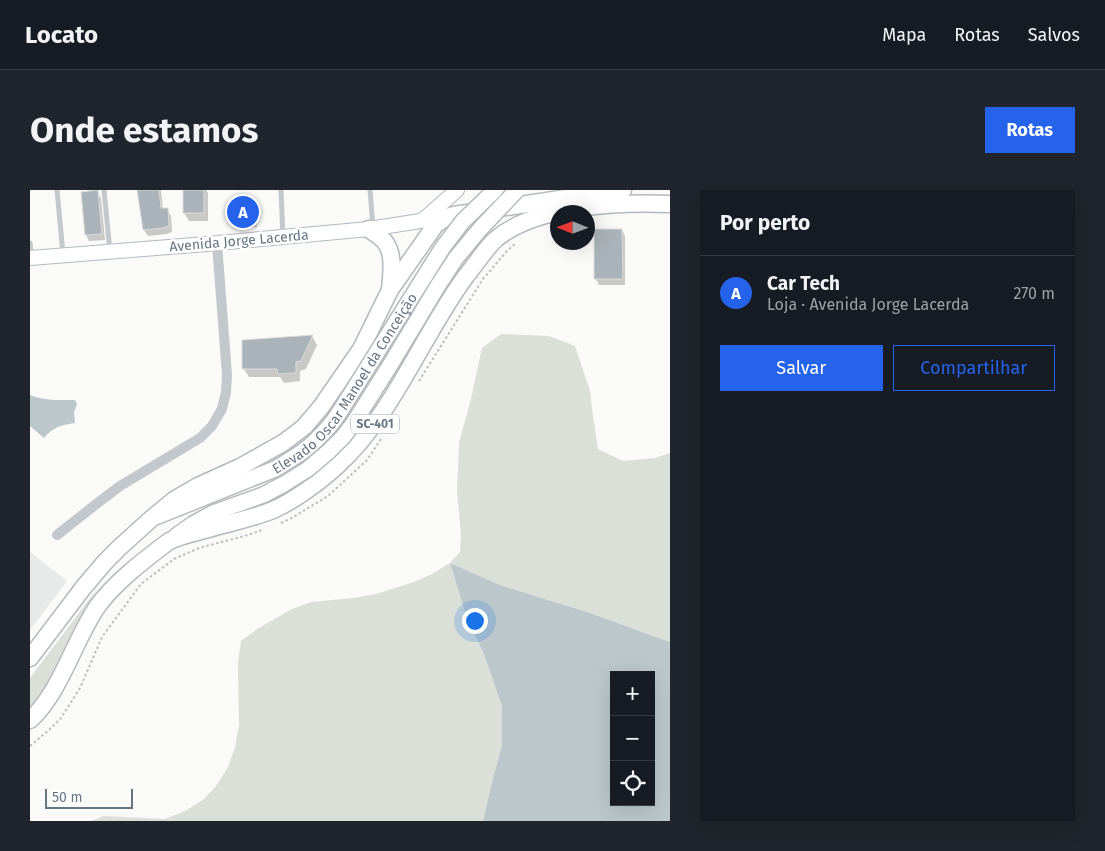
<!DOCTYPE html>
<html lang="pt">
<head>
<meta charset="utf-8">
<style>
	:root { --surface:#171b24; --page:#20242c; --text:#f1f3f6; --muted:#9ea1a6; --line:#363941; --accent:#2563eb }
	body { margin:0; font-family:"Fira Sans",sans-serif; background:var(--page); color:var(--text) }
	.controls { position:absolute; right:15px; bottom:15px; display:grid; overflow:hidden; border-radius:0px; box-shadow:0 5px 20px #0002 }
	.controls button { width:45px; height:45px; display:grid; place-items:center; padding:0; border:0; border-bottom:1px solid var(--line); background:var(--surface); color:var(--text); font:25px sans-serif }
	.compass { position:absolute; left:520px; top:15px; width:45px; height:45px; border-radius:50%; background:var(--surface); box-shadow:0 5px 20px #0002; rotate:271deg }
	.scale { position:absolute; left:15px; bottom:12px; width:88px; box-sizing:border-box; padding-left:5px; border:2px solid #657683; border-top:0; font-size:14px; line-height:18px; white-space:nowrap; color:#657683; -webkit-text-stroke:4px #fff; paint-order:stroke }
	.you { position:absolute; left:444px; top:430px; width:18px; height:18px; margin:-12px; border:4px solid #fff; border-radius:50%; background:#1a73e8; box-shadow:0 0 0 8px #1a73e833 }
	.badge { display:grid; place-items:center; width:32px; height:32px; border-radius:50%; background:var(--accent); color:#fff; font-size:16px; font-weight:700 }
	.pin { position:absolute; translate:-50% -50%; border:2px solid #fff; box-shadow:0 1px 5px #0006 }
	.list { margin:0; padding:0; list-style:none }
	h2 { display:flex; justify-content:space-between; align-items:center; height:65px; margin:0; padding:0 20px; font-size:21px }
	h2 small { font-size:16px; font-weight:400; color:var(--muted) }
	.list li { display:grid; grid-template-columns:32px 1fr auto; gap:15px; align-items:center; box-sizing:border-box; height:75px; padding:0 20px; border-top:1px solid var(--line) }
	.list b { display:block; font-size:19px; white-space:nowrap }
	.list p { margin:0; font-size:16px; white-space:nowrap; color:var(--muted) }
	.list em { font-size:16px; font-style:normal; color:var(--muted) }
	.actions { display:flex; gap:10px; padding:15px 20px }
	.actions a { flex:1; padding:11px 0; border:1px solid var(--accent); border-radius:0px; text-align:center; font-size:18px; color:var(--accent) }
	.actions .main { background:var(--accent); color:#fff }
	.icon { flex:none; width:28px; height:28px; fill:none; stroke:currentColor; stroke-width:2; stroke-linecap:round; stroke-linejoin:round }
	.map { position:relative; flex:none; width:640px; height:631px; overflow:hidden; border-radius:0px }
	header { display:flex; align-items:center; gap:30px; box-sizing:border-box; height:70px; padding:0 25px; background:var(--surface); border-bottom:1px solid var(--line) }
	header strong { font-size:24px }
	nav { display:flex; gap:28px; margin-inline-start:auto; font-size:18px }
	.intro { display:flex; align-items:center; justify-content:space-between; box-sizing:border-box; height:120px; padding:0 30px }
	h1 { margin:0; font-size:35px }
	.button { padding:12px 22px; border-radius:0px; background:var(--accent); color:#fff; font-size:18px; font-weight:700 }
	main { display:flex; gap:30px; padding:0 30px }
	aside { flex:1; background:var(--surface); border-radius:0px; box-shadow:0 5px 20px #0002 }
	.map>svg:first-child { display:block }
</style>
</head>
<body>
<header>
<strong>Locato</strong>
<nav><a>Mapa</a><a>Rotas</a><a>Salvos</a></nav>
</header>
<div class="intro"><h1>Onde estamos</h1><a class="button">Rotas</a></div>
<main>
<div class="map">
<svg width="640" height="631" viewBox="0 0 640 631">
	<rect width="100%" height="100%" fill="#fafaf8"/>
	<!-- built -->
	<polygon fill="#e8e9e9" points="0,362 37,391 0,440"/>
	<!-- green -->
	<g fill="#dadfd7">
		<polygon points="471,144 519,146 545,156 560,201 562,219 568,259 593,271 625,268 640,263 640,452 560,423 470,395 420,373 434,419 443,441 453,462 472,516 472,555 461,596 453,631 61,631 74,626 135,629 155,621 173,610 186,596 198,577 205,557 209,535 208,472 211,451 227,439 262,419 281,412 324,408 346,404 384,392 402,384 420,373 430,362 431,343 427,303 429,253 441,209 452,158"/>
		<polygon points="67,399 40,447 25,483 13,502 0,517 0,488"/>
	</g>
	<!-- water -->
	<g fill="#bbc7cb" fill-rule="evenodd">
		<path d="M0,205C15,211 30,210 45,210L47,214L44,222L45,233C31,235 23,237 14,248L0,236Z"/>
		<path d="M420,373L470,395L560,423L640,452V631H453L461,596L472,555V516L453,462L443,441L434,419ZM584,485H621V612H584Z"/>
	</g>
	<!-- shadow -->
	<g fill="#0003">
		<polygon points="108,0 131,0 133,19 137,19 141,26 142,42 137,44 118,46 114,40"/>
		<polygon points="154,0 176,0 178,3 178,31 159,31 154,23"/>
		<polygon points="67,2 71,8 75,50 59,51 56,45 52,3"/>
		<polygon points="222,14 225,20 227,37 209,38 205,31"/>
		<polygon points="592,40 595,46 595,95 569,95 565,88"/>
		<polygon points="282,146 287,155 276,179 270,181 270,191 254,193 250,187 219,187 214,179"/>
	</g>
	<!-- building -->
	<g fill="#aab3b9" stroke="#dcdcda">
		<polygon points="68,0 72,44 55,45 51,2"/>
		<polygon points="107,0 129,0 131,18 138,18 139,36 133,38 113,40"/>
		<rect x="153" y="0" width="21" height="23"/>
		<polygon points="203,12 222,13 224,31 204,32"/>
		<polygon points="564,39 592,39 593,89 564,89"/>
		<polygon points="283,145 271,171 266,172 266,183 248,184 247,179 212,179 212,150"/>
	</g>
	<g fill="none" stroke-linecap="round" stroke-linejoin="round">
		<defs>
			<g id="secondary">
				<polyline points="393,30 427,0"/>
				<polyline points="0,68 177,54 339,39 416,27"/>
			</g>
			<g id="primary">
				<polyline points="128,326 245,279"/>
				<polyline points="146,346 163,334 183,323 233,305 254,294"/>
			</g>
			<g id="trunk">
				<path d="M339,39C344,43 351,47 355,52C365,65 361,85 360,100"/>
				<polyline points="0,468 53,398 75,372 90,357 121,329 144,310 168,296 210,277 253,253 274,237 291,217 331,159 360,100 406,34 417,27 424,25 536,8 554,4 593,0"/>
				<path d="M0,530C30,503 44,451 67,417C84,393 114,370 138,352C147,346 177,340 189,336C207,331 226,327 243,320C264,311 292,290 308,275C365,222 391,147 436,86C446,74 455,59 466,49C506,15 590,12 640,14"/>
			</g>
		</defs>
		<!-- secondary casing -->
		<use href="#secondary" stroke="#b3babf" stroke-width="16"/>
		<!-- primary casing -->
		<use href="#primary" stroke="#b5babe" stroke-width="18"/>
		<!-- trunk casing -->
		<use href="#trunk" stroke="#b4b9bd" stroke-width="19"/>
		<!-- path -->
		<g stroke="#bbbfc2" stroke-width="2" stroke-dasharray="2.5 2.5" stroke-linecap="butt">
			<polyline points="389,191 453,89 477,61 485,54"/>
			<polyline points="251,333 260,329 298,306 337,270 351,249"/>
			<polyline points="0,556 19,540 31,528 50,498 72,447 111,394 144,369 169,358 218,345 232,340"/>
		</g>
		<!-- service -->
		<g stroke="#c3c8cc" stroke-width="5">
			<polyline points="27,0 33,64"/>
			<polyline points="74,0 80,62"/>
			<polyline points="251,0 253,47"/>
			<polyline points="340,0 343,37"/>
			<polyline points="0,53 2,68"/>
		</g>
		<!-- minor -->
		<polyline stroke="#c3c8cc" stroke-width="10" points="27,345 65,315 90,296 170,248 182,236 192,219 196,202 197,185 187,54"/>
		<!-- secondary -->
		<use href="#secondary" stroke="#fff" stroke-width="14"/>
		<!-- primary -->
		<use href="#primary" stroke="#fff" stroke-width="15"/>
		<!-- trunk -->
		<use href="#trunk" stroke="#fff" stroke-width="16"/>
		<defs>
			<g id="primary-bridge">
				<path id="s1" d="M245,279C260,270 276,261 288,248C296,241 303,232 309,223L413,57L433,31L465,0"/>
				<polyline points="254,294 278,279 298,262 313,247 323,234 359,177 409,94 426,68 450,39 487,0"/>
			</g>
		</defs>
		<!-- primary-bridge casing -->
		<use href="#primary-bridge" stroke="#b5babe" stroke-width="18" stroke-linecap="butt"/>
		<!-- primary-bridge -->
		<use href="#primary-bridge" stroke="#fff" stroke-width="15"/>
	</g>
	<g text-anchor="middle" dominant-baseline="central" stroke-width="5" stroke-linejoin="round" paint-order="stroke">
		<!-- shield labels -->
		<rect fill="#fff" stroke="#939fa8" stroke-width="1" x="321" y="224.5" width="48" height="19" rx="4"/>
		<g font-size="12" font-weight="bold" fill="#657683">
			<text x="345" y="234">SC-401</text>
		</g>
		<!-- street labels -->
		<g font-size="14" fill="#657683" stroke="#fff">
			<text transform="translate(209 51) rotate(-5)">Avenida Jorge Lacerda</text>
			<text stroke="none"><textPath href="#s1" startOffset="112">Elevado Oscar Manoel da Conceição</textPath></text>
		</g>
	</g>
</svg>
<div class="controls">
<button>+</button>
<button>−</button>
<button><svg class="icon" aria-label="locate" viewBox="0 0 24 24"><circle cx="12" cy="12" r="6"/><path d="M12 2v4M12 18v4M2 12h4M18 12h4"/></svg></button>
</div>
<svg class="compass" viewBox="-18 -18 36 36"><path d="M0-13l5 13h-10z" fill="#e53935"/><path d="M0 13l5-13h-10z" fill="#9ea1a6"/></svg>
<div class="scale">50 m</div>
<div class="you"></div>
<div class="pin badge" style="left:213px;top:22px">A</div>
</div>
<aside>
<h2>Por perto<small></small></h2>
<ul class="list">
<li><span class="badge">A</span><div><b>Car Tech</b><p>Loja · Avenida Jorge Lacerda</p></div><em>270 m</em></li>
</ul>
<div class="actions"><a class="main">Salvar</a><a>Compartilhar</a></div>
</aside>
</main>
</body>
</html>
